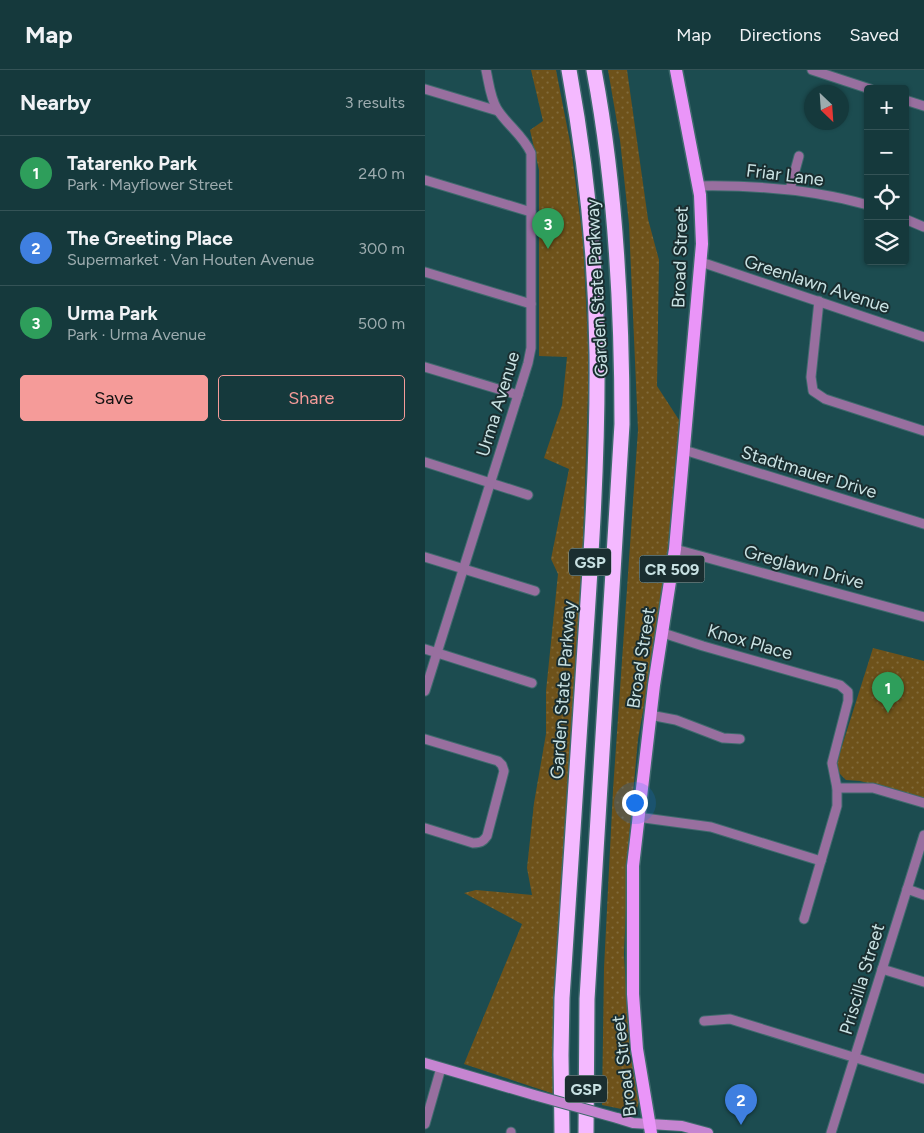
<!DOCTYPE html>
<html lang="en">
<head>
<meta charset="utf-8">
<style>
	:root { --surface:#15393c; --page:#1e4043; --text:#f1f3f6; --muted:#9dacaf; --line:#345356; --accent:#f59b99 }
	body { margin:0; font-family:Figtree,sans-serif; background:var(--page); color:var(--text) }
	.controls { position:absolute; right:15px; top:15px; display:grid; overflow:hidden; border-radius:5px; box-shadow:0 1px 4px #0004 }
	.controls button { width:45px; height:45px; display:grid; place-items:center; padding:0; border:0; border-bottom:1px solid var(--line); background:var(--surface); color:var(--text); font:25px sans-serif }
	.compass { position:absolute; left:379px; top:15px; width:45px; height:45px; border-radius:50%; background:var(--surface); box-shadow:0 1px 4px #0004; rotate:155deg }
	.you { position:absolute; left:209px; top:732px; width:18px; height:18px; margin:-12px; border:4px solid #fff; border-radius:50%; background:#1a73e8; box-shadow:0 0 0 8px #1a73e833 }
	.badge { display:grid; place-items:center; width:32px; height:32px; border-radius:50%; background:var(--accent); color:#fff; font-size:16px; font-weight:700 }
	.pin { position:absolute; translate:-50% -41px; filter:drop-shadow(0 1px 2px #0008) }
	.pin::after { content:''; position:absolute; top:26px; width:18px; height:15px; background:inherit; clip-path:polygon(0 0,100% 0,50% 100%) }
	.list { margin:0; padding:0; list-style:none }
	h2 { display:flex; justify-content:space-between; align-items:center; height:65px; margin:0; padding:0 20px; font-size:21px }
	h2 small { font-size:16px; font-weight:400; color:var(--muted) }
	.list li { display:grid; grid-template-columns:32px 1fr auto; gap:15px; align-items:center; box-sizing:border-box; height:75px; padding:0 20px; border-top:1px solid var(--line) }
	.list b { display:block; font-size:19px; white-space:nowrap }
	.list p { margin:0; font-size:16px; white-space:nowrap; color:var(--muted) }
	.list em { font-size:16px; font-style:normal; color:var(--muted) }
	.actions { display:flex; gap:10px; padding:15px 20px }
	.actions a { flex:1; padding:11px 0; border:1px solid var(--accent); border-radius:5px; text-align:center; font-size:18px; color:var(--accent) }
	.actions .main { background:var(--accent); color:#111 }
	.icon { flex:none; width:28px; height:28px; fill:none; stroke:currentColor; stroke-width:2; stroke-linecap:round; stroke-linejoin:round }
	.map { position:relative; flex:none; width:499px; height:1063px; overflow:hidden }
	header { display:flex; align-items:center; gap:30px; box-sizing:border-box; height:70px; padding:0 25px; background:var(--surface); border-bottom:1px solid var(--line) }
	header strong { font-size:24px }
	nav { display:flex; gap:28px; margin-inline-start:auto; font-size:18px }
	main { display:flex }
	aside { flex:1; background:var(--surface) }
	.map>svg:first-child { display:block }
</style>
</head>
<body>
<header>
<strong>Map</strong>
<nav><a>Map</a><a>Directions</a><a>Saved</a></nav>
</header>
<main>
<aside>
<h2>Nearby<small>3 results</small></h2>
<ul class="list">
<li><span class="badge" style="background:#2e9e5b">1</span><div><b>Tatarenko Park</b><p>Park · Mayflower Street</p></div><em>240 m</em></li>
<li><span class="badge" style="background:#3f7fe0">2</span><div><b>The Greeting Place</b><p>Supermarket · Van Houten Avenue</p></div><em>300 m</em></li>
<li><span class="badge" style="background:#2e9e5b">3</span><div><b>Urma Park</b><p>Park · Urma Avenue</p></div><em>500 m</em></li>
</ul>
<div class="actions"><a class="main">Save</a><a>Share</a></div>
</aside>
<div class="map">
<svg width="499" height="1063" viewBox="0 0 499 1063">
	<defs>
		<pattern id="green-dots" width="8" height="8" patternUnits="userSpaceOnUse" patternTransform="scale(1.25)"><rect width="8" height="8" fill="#6e521a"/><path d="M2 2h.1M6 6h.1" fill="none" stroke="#816b3b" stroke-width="1.8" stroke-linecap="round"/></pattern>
	</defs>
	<rect width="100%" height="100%" fill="#1c4c50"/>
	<!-- green -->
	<g fill="url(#green-dots)">
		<polygon points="106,0 131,0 146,77 158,170 164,294 157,503 142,718 133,917 132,1025 39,994 97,854 39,823 51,820 107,825 102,798 109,733 121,664 121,621 133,504 126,489 144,399 119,388 137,335 142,287 114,286 114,100 105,60 118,51"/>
		<polygon points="183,0 202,0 223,149 234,190 232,316 256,353 249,444 237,535 213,669 204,768 199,884 203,953 215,1028 211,1042 177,1035 179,898 188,720 213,360 204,154 195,70"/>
		<polygon points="448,578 499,591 499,728 435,711 421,710 415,704 411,695"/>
	</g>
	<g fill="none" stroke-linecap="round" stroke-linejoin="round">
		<defs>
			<g id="street">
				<polyline points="387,0 445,19"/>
				<polyline points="0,19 73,41"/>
				<polyline points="480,30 499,36"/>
				<polyline points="0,110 106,142"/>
				<path d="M273,116C331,115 387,119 443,135"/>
				<polyline points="365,119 374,86"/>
				<polyline points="480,149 499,157"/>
				<polyline points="276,192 499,267"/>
				<polyline points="0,202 106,234"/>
				<polyline points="394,231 386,307 388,321 400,329 499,361"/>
				<polyline points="0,297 93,325"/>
				<polyline points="259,380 499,454"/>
				<polyline points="0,392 103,425"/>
				<polyline points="250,479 499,547"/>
				<polyline points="0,487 110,521"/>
				<polyline points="238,563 278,576 415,615 423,622 423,631 407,693 412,718 412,736 379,849"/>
				<polyline points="0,579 107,613"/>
				<path d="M0,621L103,293L106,278V83C98,65 82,55 72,39C65,27 64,13 61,0"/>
				<polyline points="225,645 251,650 298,668 315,669"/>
				<path d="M0,669L73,691L77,695L79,701L62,766C58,772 55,773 48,773L0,758"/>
				<polyline points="412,718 448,718 499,733"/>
				<polyline points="212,747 286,757 396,791"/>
				<polyline points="482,819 499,825"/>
				<polyline points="457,899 499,912"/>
				<polyline points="279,951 305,949 499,1009"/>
				<polyline points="0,1054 16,998"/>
				<polyline points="86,1063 86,1062"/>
				<polyline points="406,1063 499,765"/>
			</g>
			<g id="secondary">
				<polyline points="0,993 109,1025"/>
				<polyline points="192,1048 208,1053 257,1056 283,1063"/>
			</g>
			<polyline id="primary" points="226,1063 212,979 208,924 208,796 229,615 250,479 277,174 275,125 251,0"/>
			<g id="highway">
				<path d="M137,1063L136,985L137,928C145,816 152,704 159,592C166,489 173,386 172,284C171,189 161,93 144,0"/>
				<path d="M161,1063L162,929L197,354C197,236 191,117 169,0"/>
			</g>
		</defs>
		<!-- street casing -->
		<use href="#street" stroke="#3f6a6d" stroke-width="11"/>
		<!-- secondary casing -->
		<use href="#secondary" stroke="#3f6a6d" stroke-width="12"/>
		<!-- primary casing -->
		<use href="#primary" stroke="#3f6a6d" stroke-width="15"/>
		<!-- highway casing -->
		<use href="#highway" stroke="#3f6a6d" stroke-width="18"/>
		<!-- street -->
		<use href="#street" stroke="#986f9f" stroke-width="9"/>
		<!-- secondary -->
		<use href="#secondary" stroke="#c685d1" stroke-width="10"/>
		<!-- primary -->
		<use href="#primary" stroke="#ea95f8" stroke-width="12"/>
		<!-- highway -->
		<use href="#highway" stroke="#f4b9ff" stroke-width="15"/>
		<defs>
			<polyline id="secondary-bridge" points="109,1025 192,1048"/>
		</defs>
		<!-- secondary-bridge casing -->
		<use href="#secondary-bridge" stroke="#3f6a6d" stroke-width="12" stroke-linecap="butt"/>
		<!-- secondary-bridge -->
		<use href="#secondary-bridge" stroke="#c685d1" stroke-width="10"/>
	</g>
	<g text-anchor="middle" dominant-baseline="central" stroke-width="4" stroke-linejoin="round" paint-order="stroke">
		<!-- shield labels -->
		<g fill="#1a2e30" stroke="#94acad" stroke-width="1">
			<rect x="144" y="478.5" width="42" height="27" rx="4"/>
			<rect x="214.5" y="485.5" width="65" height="27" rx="4"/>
			<rect x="140" y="1005.5" width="42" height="27" rx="4"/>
		</g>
		<g font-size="16" font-weight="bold" fill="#c9e2e3">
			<text x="165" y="492">GSP</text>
			<text x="247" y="499">CR 509</text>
			<text x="161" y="1019">GSP</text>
		</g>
		<!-- street labels -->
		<g font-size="18" fill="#c9e2e3" stroke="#1a2e30">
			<text transform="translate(360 105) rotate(7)">Friar Lane</text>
			<text transform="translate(255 187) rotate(-88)">Broad Street</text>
			<text transform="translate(392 214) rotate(18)">Greenlawn Avenue</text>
			<text transform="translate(172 218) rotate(-93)">Garden State Parkway</text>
			<text transform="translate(73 334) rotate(-73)">Urma Avenue</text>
			<text transform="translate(384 402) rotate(17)">Stadtmauer Drive</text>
			<text transform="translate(379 497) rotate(15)">Greglawn Drive</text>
			<text transform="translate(325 572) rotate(16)">Knox Place</text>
			<text transform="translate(216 588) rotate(-81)">Broad Street</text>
			<text transform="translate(138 620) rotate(-86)">Garden State Parkway</text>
			<text transform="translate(437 909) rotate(-73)">Priscilla Street</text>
			<text transform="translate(199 996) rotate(-97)">Broad Street</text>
		</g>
	</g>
</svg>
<div class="controls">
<button>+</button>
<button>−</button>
<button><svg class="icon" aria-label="locate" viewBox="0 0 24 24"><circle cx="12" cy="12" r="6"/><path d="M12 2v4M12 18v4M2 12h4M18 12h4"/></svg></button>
<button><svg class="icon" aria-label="layers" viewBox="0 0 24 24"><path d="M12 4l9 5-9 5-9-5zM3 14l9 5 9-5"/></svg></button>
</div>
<svg class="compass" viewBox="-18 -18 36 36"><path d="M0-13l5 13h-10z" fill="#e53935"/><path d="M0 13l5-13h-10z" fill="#9dacaf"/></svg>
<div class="you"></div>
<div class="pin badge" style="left:463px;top:643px;background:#2e9e5b">1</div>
<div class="pin badge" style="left:316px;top:1055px;background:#3f7fe0">2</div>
<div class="pin badge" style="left:123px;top:179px;background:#2e9e5b">3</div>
</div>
</main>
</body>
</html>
